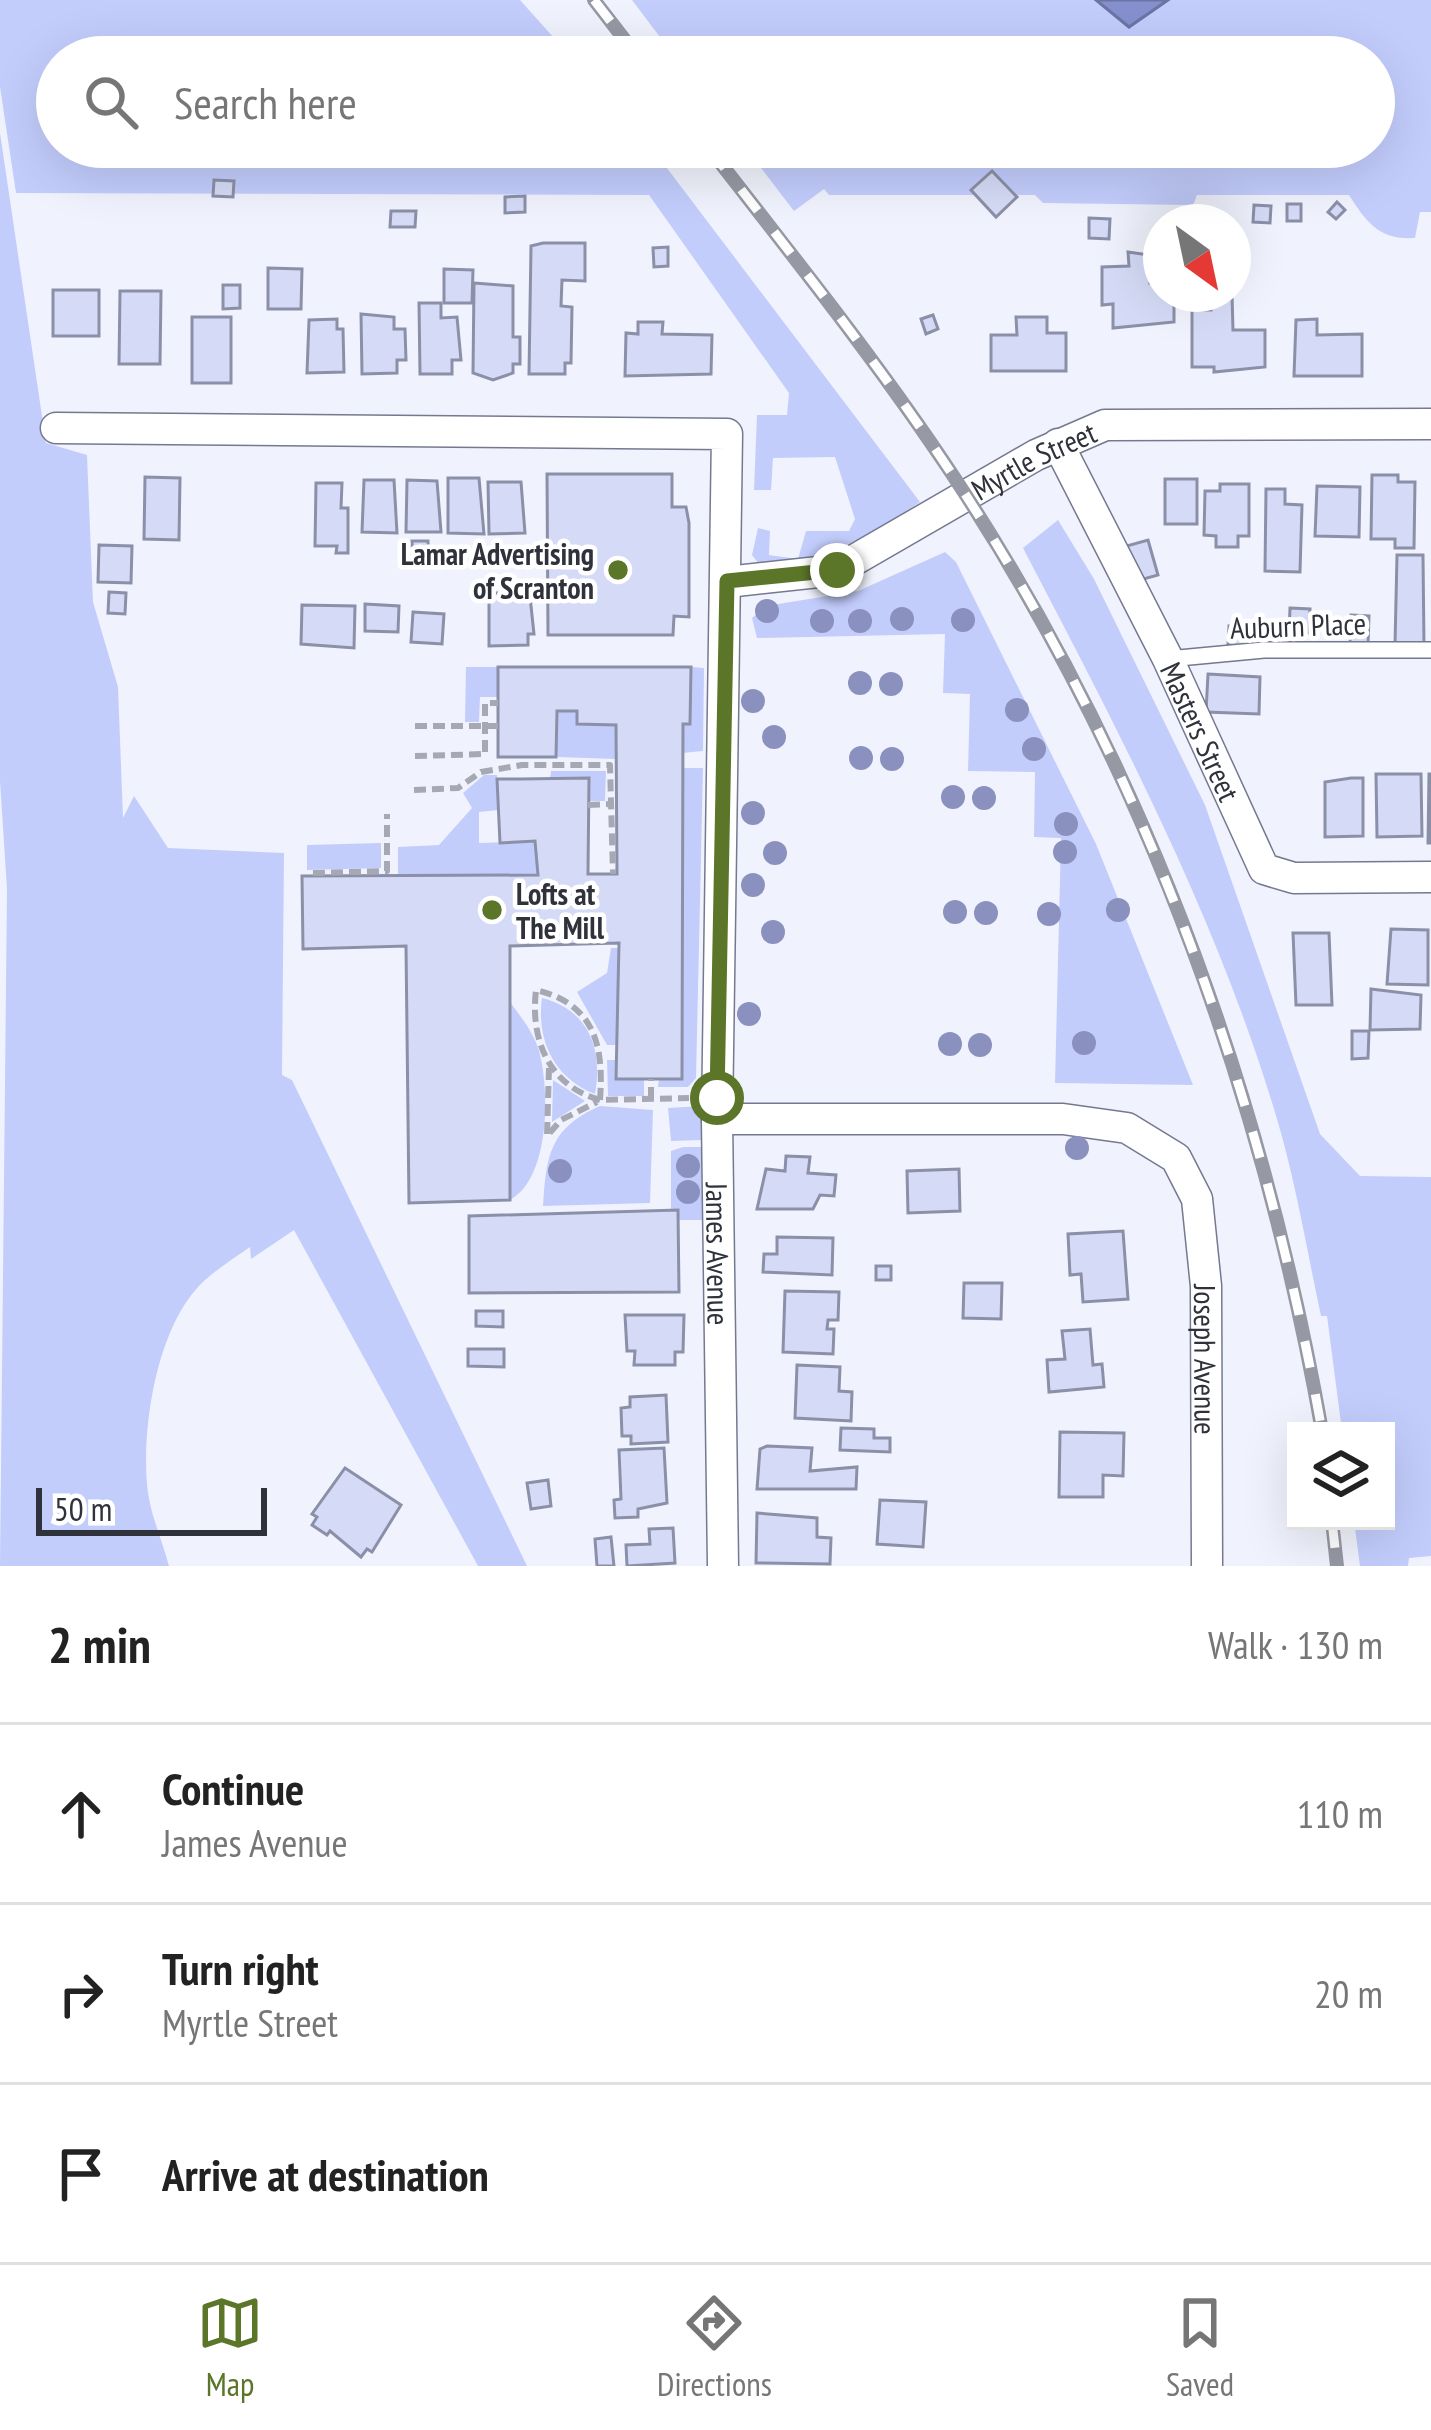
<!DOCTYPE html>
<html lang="en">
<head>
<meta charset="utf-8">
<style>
	:root { --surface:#fff; --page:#f2f2f2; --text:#222; --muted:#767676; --line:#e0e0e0; --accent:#5c7629 }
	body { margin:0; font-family:"PT Sans Narrow",sans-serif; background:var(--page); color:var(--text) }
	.controls { position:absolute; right:36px; bottom:36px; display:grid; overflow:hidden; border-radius:0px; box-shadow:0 12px 48px #0002 }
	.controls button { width:108px; height:108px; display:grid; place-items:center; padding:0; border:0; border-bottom:3px solid var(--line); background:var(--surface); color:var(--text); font:60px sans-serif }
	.compass { position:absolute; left:1143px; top:204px; width:108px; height:108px; border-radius:50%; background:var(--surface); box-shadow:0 12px 48px #0002; rotate:147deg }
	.scale { position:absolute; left:36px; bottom:30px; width:231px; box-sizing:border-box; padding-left:12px; border:6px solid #2f313b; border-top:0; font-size:33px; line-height:42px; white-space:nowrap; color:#2f313b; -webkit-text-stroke:9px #fff; paint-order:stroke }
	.stop { position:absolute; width:36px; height:36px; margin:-27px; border:9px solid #5c7629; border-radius:50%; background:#fff }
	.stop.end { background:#5c7629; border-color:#fff; box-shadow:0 3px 12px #0008 }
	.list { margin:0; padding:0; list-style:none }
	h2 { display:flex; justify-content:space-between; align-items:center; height:156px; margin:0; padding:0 48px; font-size:51px }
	h2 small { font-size:39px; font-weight:400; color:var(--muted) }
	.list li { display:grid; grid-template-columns:78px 1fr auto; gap:36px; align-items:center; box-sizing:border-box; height:180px; padding:0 48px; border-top:3px solid var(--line) }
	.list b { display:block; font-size:45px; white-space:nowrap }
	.list p { margin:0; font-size:39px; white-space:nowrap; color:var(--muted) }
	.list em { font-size:39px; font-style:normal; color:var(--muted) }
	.icon { flex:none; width:66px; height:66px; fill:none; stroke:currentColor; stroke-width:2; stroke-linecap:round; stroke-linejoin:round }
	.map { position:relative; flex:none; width:1431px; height:1566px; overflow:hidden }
	.search { position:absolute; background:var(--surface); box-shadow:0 12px 48px #0002; left:36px; right:36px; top:36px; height:132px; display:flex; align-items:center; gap:30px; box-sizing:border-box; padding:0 42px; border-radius:66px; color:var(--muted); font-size:45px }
	.sheet { height:696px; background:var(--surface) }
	nav { display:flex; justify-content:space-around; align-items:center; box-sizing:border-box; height:168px; border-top:3px solid var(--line); background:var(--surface); font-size:33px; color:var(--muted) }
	nav a { display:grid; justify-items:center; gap:6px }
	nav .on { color:var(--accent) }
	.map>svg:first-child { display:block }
</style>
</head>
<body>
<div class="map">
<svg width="1431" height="1566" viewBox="0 0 1431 1566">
	<rect width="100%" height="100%" fill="#f0f3fd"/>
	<!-- green -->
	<g fill="#c3cdfc">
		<path d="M0,0H520L571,57H57V147H651L920,502C864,542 830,555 762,568L752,555L758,528L770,531L769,555L798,559L806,531H849L855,519L835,457L773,458L771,490H754L757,415H787L789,393L649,195L16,193L0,87Z"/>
		<path d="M632,0H1431V212H1420L1415,238C1379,240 1367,223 1349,195H1197L1193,205L1043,203L1035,195H829L824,189L794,211L745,147H1374V57H675Z"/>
		<path d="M0,133L46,443L87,455L93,602L118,687L123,818L134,796L168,848L284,853L282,1075L292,1080L527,1566H478L294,1230L251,1259L250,1247C233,1259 212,1272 198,1287C157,1331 142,1425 147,1484C149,1511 162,1540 169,1566H0L7,889L0,781Z"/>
		<path d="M1058,520L1094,579L1205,805L1320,1134L1360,1176L1431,1177V1556L1409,1558L1408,1566H1360L1354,1521H1386V1431H1342L1327,1316H1321C1307,1251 1296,1183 1277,1119C1217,917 1120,734 1023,548Z"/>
		<polygon points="945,552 956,562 1096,844 1193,1085 1055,1083 1061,838 1034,837 1035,772 968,771 970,694 943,693 945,634 757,638 752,618 766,606 858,591"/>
		<polygon points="466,667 498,667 498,697 480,697 479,722 465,722"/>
		<polygon points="691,667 704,668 703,751 682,753 683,724 690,723"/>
		<polygon points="557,711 577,711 578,724 616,725 616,759 556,757"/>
		<polygon points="683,768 703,768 696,1078 688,1087 658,1087 659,1079 682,1078"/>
		<polygon points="551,771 606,771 605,801 588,801 550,779"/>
		<polygon points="484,775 497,775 499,810 479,812 479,843 535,841 538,875 398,875 398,847 439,845 472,808 463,793"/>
		<polygon points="381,843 381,868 307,870 307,845"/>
		<polygon points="611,948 619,948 617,1045 607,1045 577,992 607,973"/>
		<path d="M542,998C589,1010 603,1049 595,1094C555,1079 536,1041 542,998Z"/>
		<path d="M510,1002C521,1017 534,1033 539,1051C550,1090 550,1178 510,1200Z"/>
		<polygon points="607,1060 616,1060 616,1079 644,1079 644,1096 608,1096"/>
		<polygon points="553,1080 585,1101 552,1122"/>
		<path d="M600,1106L653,1110L650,1203L543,1206C546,1155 550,1128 600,1106Z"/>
		<polygon points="702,1106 702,1140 671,1141 668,1108"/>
		<polygon points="683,1147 702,1147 703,1220 678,1220 678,1210 671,1210 671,1151"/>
	</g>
	<!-- water -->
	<polygon fill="#8590cf" stroke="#6b74a3" stroke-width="3" points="1096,0 1168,0 1129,27"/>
	<!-- building -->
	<g fill="#d5dbf6" stroke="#8b90a8" stroke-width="3">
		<polygon points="130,147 153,147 153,164 131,165"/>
		<polygon points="992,171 1017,197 996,217 971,190"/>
		<polygon points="214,180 234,181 233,197 213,196"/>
		<polygon points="525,196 525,212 505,213 505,197"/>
		<polygon points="1337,202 1345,210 1336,219 1328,212"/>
		<rect x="1287" y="204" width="14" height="17"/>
		<polygon points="1254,205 1271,206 1270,223 1253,222"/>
		<polygon points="391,211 416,211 415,227 390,227"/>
		<polygon points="1089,218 1110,219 1109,239 1089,238"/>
		<polygon points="543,243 585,243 585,281 562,280 561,306 572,307 571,363 565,363 565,374 529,374 531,246"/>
		<polygon points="668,247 668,266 654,267 653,248"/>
		<polygon points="1128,252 1156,256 1150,283 1161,283 1161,294 1174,294 1174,322 1113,328 1113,304 1102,305 1102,267 1129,266"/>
		<polygon points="268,268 302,269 301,309 268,309"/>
		<polygon points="444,269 473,270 472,303 444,303"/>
		<polygon points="474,283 513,286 513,337 520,337 520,364 513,364 513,373 493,380 473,373"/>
		<polygon points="223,285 240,285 240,308 223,309"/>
		<rect x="53" y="290" width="46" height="46"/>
		<polygon points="120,291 161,291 160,364 119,364"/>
		<polygon points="1211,294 1232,294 1233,330 1265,330 1265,367 1214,372 1214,367 1192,367 1192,310 1211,310"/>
		<polygon points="419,303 441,303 441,318 457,317 461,360 452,360 452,374 420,374"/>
		<polygon points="361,314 394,317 394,329 405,329 406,360 397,360 397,373 362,374"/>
		<polygon points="933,315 938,329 926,334 921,319"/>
		<rect x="192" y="317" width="39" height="66"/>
		<polygon points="1016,317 1047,317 1047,333 1066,333 1066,371 991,371 991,335 1017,335"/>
		<polygon points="337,319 337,329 343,329 344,372 307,373 309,320"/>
		<polygon points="1317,319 1317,335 1362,334 1362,376 1294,376 1296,320"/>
		<polygon points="638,322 663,322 662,334 712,335 711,374 625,376 626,333 638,334"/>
		<polygon points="547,474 672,474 672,507 686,507 689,523 689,617 674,616 673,635 548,635"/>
		<polygon points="1372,475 1398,475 1398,482 1415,482 1414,548 1395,548 1395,539 1371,539"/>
		<polygon points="145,477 180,478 179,540 144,539"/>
		<polygon points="448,478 479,478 484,534 448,533"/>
		<rect x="1165" y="479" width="32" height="45"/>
		<polygon points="364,480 394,480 397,533 362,532"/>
		<polygon points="407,480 437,481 441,532 406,532"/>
		<polygon points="488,482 521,482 525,533 489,534"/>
		<polygon points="316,483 342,483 341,508 348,508 348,553 336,553 337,546 315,546"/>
		<polygon points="1220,484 1249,484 1249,536 1238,536 1238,547 1216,547 1216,536 1204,535 1205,491 1220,491"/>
		<polygon points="1317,486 1360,487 1359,537 1315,536"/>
		<polygon points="1266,489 1285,489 1285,504 1302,505 1300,572 1265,571"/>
		<polygon points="1148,540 1158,575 1133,582 1123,547"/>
		<polygon points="412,541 428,541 429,565 413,566"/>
		<polygon points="99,545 132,546 131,583 98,582"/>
		<polygon points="1397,555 1423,555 1424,646 1395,645"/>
		<polygon points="503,587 529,587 534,634 528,634 528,645 489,646 489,593 504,593"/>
		<polygon points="109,592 126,593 125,614 108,613"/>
		<polygon points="365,604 399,606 398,632 365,631"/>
		<polygon points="302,605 355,606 354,648 301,644"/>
		<polygon points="1290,608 1310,609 1309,633 1289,633"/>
		<polygon points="413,612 444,614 442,644 411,642"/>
		<polygon points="1351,615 1369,616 1368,646 1350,645"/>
		<polygon points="1229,626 1244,628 1243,646 1228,645"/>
		<polygon points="498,667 691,667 690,724 683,724 682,1079 616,1079 619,943 510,946 510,1200 409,1203 406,946 303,949 302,876 538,875 535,841 500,843 497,779 520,779 589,778 588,874 617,874 616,725 577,724 577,711 557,711 556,757 498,757"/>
		<polygon points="1208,674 1260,677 1259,714 1206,712"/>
		<polygon points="1376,774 1421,774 1422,836 1377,837"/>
		<polygon points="1429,774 1431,774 1431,843 1428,843"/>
		<polygon points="1351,778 1363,778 1363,836 1325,837 1325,782"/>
		<polygon points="1391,929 1428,930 1428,985 1387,984"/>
		<polygon points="1293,933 1329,933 1332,1005 1296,1005"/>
		<polygon points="1371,989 1421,995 1420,1029 1370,1030"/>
		<polygon points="1352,1031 1369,1031 1368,1058 1352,1059"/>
		<polygon points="786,1156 810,1157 808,1173 836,1175 834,1196 820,1195 813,1209 757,1209 766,1169 785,1171"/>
		<polygon points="959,1169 960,1211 908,1213 907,1171"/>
		<polygon points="678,1210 679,1292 469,1293 469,1216"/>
		<polygon points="1123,1231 1128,1299 1083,1302 1081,1274 1070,1275 1068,1234"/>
		<polygon points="777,1237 833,1238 832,1275 763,1272 764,1254 777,1254"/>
		<rect x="876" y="1266" width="15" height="14"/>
		<polygon points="964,1283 1002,1283 1001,1319 963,1318"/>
		<polygon points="785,1291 839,1292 838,1320 828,1320 827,1329 834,1329 833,1354 783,1352"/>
		<polygon points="476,1311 503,1311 503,1327 476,1326"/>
		<polygon points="625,1315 684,1315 683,1352 675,1352 675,1365 634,1365 635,1351 627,1351"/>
		<polygon points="1090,1329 1093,1365 1102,1364 1104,1387 1049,1392 1047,1360 1065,1359 1062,1331"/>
		<polygon points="468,1349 504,1349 504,1367 468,1366"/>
		<polygon points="797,1365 840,1367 839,1391 852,1392 851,1421 795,1418"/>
		<polygon points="666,1395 668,1442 631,1444 631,1436 622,1436 621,1408 630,1407 630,1397"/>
		<polygon points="841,1428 874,1429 874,1438 890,1438 890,1452 840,1450"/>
		<polygon points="1060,1432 1124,1433 1123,1476 1103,1475 1103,1497 1059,1497"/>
		<polygon points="767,1446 812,1448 810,1471 857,1467 856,1489 757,1489 760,1449"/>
		<polygon points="664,1448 667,1503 638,1509 638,1517 615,1518 614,1500 621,1499 619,1450"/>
		<polygon points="345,1468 401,1505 372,1552 367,1549 361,1557 330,1531 327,1535 312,1525 317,1517 312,1514"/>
		<polygon points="548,1480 551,1506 531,1509 527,1483"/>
		<polygon points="880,1500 926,1502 923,1547 877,1544"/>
		<polygon points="757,1513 817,1518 817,1537 831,1538 830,1564 756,1563"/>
		<polygon points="673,1528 675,1563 627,1566 626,1545 650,1544 649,1529"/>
		<polygon points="611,1537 614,1566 597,1566 595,1539"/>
	</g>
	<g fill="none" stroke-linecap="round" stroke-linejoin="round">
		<defs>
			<polyline id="lane" points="1168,659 1264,650 1431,650"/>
			<g id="street">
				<path id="s1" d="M56,428L727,434L717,1119L723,1566"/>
				<path id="s2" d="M1058,444L1168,659L1264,869L1294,878L1431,877"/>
				<path id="s3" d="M727,582L837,570L1036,455L1105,425L1431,424"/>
				<path id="s4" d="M717,1119H1063L1127,1128L1176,1158L1197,1199L1206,1286L1207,1566"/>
			</g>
		</defs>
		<!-- lane casing -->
		<use href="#lane" stroke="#74798f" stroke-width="18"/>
		<!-- street casing -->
		<use href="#street" stroke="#74798f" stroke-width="33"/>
		<!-- path -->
		<g stroke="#a6a9b3" stroke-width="6" stroke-dasharray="12 6" stroke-linecap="butt">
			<polyline points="415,726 498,726"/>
			<polyline points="415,756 485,754 485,703 498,703"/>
			<polyline points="414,790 458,788 481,772 522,765 610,765 613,874"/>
			<polyline points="588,805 611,804"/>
			<polyline points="313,873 387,871 387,814"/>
			<polyline points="549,1068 547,1136 561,1120 597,1102"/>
			<polyline points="651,1099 651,1079"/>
			<path d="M600,1100C549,1086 530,1040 536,990C595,1004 604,1046 600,1100L689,1098"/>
		</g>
		<!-- lane -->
		<use href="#lane" stroke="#fff" stroke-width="15"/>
		<!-- street -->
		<use href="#street" stroke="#fff" stroke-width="30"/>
		<defs>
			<g id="rail">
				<polyline points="594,0 638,57"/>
				<path d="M708,147C791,254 877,361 952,474C1144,764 1262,1091 1322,1431"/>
				<polyline points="1332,1521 1337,1566"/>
			</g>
		</defs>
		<!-- rail casing -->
		<use href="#rail" stroke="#9699a3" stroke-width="14"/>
		<!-- rail -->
		<use href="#rail" stroke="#fff" stroke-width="9" stroke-dasharray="27" stroke-linecap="butt"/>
	</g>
	<!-- trees -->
	<g fill="#8b91be">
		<circle cx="767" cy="611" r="12"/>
		<circle cx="902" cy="619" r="12"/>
		<circle cx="963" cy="620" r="12"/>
		<circle cx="822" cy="621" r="12"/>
		<circle cx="860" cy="621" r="12"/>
		<circle cx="860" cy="683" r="12"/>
		<circle cx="891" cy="684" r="12"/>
		<circle cx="753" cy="701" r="12"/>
		<circle cx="1017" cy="710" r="12"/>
		<circle cx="774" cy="737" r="12"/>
		<circle cx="1034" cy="749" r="12"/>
		<circle cx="861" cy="758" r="12"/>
		<circle cx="892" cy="759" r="12"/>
		<circle cx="953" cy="797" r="12"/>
		<circle cx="984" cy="798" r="12"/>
		<circle cx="753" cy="813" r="12"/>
		<circle cx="1066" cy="824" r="12"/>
		<circle cx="1065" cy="852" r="12"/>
		<circle cx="775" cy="853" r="12"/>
		<circle cx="753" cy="885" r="12"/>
		<circle cx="1118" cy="910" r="12"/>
		<circle cx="955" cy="912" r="12"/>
		<circle cx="986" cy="913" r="12"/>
		<circle cx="1049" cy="914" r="12"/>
		<circle cx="773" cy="932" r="12"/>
		<circle cx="749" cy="1014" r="12"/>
		<circle cx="1084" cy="1043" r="12"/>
		<circle cx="950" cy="1044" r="12"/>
		<circle cx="980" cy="1045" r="12"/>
		<circle cx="1077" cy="1148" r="12"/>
		<circle cx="688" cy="1166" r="12"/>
		<circle cx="560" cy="1171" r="12"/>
		<circle cx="688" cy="1192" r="12"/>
	</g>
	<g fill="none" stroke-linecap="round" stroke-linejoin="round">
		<!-- route -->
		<polyline stroke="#5c7629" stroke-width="15" points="717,1098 727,581 837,570"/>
	</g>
	<!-- markers -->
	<g fill="#5c7629" stroke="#fff" stroke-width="4.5">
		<circle cx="618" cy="570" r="12"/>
		<circle cx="492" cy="910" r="12"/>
	</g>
	<g text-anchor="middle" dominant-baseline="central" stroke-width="9" stroke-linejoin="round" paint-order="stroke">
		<!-- street labels -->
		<g font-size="30" fill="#2f313b" stroke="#fff">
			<text stroke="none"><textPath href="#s3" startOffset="336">Myrtle Street</textPath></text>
			<text transform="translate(1298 625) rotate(-2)">Auburn Place</text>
			<text stroke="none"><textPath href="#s2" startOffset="321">Masters Street</textPath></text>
			<text stroke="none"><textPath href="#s1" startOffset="1491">James Avenue</textPath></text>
			<text stroke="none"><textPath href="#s4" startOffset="675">Joseph Avenue</textPath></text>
		</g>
		<!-- poi labels -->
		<g font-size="30" font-weight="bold" fill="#2f313b" stroke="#fff" text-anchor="end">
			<text x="594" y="553">Lamar Advertising<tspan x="594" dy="34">of Scranton</tspan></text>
			<text x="516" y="893" text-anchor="start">Lofts at<tspan x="516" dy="34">The Mill</tspan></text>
		</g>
	</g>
</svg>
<div class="controls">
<button><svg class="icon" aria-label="layers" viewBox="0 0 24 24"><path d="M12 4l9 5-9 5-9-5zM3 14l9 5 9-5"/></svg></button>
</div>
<svg class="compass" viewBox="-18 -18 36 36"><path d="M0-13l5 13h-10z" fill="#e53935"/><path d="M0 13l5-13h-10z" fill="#767676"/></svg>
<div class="scale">50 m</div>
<div class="stop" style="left:717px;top:1098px"></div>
<div class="stop end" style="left:837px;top:570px"></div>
<div class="search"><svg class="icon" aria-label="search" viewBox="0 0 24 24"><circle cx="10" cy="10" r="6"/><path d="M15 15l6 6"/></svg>Search here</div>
</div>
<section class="sheet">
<h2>2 min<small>Walk · 130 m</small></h2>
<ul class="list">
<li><svg class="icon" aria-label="ahead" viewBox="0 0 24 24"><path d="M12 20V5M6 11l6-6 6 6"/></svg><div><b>Continue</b><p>James Avenue</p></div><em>110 m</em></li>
<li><svg class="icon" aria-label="right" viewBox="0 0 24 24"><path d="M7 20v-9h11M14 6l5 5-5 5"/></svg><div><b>Turn right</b><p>Myrtle Street</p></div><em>20 m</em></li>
<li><svg class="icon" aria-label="arrive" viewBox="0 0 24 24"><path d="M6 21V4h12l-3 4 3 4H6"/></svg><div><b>Arrive at destination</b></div></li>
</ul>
</section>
<nav>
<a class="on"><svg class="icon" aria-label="map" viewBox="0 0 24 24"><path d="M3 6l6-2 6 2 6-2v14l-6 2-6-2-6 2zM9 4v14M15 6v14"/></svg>Map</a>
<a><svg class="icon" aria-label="directions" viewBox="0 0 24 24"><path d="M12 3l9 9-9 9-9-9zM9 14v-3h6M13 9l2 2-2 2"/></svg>Directions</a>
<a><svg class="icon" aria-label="saved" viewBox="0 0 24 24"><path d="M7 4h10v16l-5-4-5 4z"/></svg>Saved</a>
</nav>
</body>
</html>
